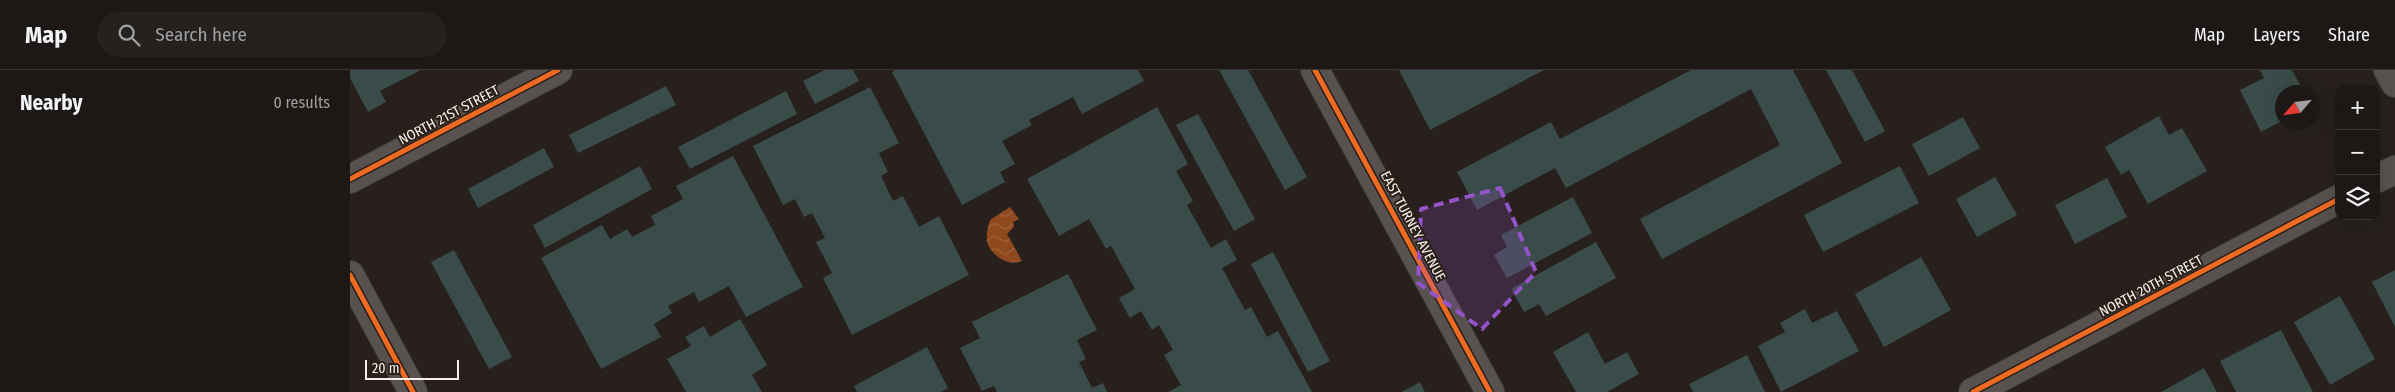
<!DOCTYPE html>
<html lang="en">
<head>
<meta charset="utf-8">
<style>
	:root { --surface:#1d1816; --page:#25211f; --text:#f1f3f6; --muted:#a0a0a1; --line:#3b3735 }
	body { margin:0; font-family:"Fira Sans Condensed",sans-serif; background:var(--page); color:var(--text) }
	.controls { position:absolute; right:15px; top:15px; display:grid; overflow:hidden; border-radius:10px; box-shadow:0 5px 20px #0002 }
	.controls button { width:45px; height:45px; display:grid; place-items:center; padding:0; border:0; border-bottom:1px solid var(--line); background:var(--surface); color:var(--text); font:25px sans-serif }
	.compass { position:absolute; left:1925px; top:15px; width:45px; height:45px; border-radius:50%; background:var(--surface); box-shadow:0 5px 20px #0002; rotate:242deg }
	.scale { position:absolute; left:15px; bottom:12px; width:94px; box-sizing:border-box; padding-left:5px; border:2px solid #f8efeb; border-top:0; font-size:14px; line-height:18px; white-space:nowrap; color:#f8efeb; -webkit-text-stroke:4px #2b1f19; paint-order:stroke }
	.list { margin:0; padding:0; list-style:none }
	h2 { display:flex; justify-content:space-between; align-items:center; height:65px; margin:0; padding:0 20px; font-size:21px }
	h2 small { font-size:16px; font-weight:400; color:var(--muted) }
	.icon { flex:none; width:28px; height:28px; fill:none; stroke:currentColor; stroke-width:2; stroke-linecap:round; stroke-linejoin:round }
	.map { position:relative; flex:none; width:2045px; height:322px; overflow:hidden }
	header { display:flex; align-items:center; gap:30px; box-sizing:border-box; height:70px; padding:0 25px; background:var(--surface); border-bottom:1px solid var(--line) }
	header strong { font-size:24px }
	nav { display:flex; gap:28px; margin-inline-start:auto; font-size:18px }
	.search { width:350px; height:45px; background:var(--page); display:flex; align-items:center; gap:12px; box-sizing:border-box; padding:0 18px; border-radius:28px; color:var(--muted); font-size:19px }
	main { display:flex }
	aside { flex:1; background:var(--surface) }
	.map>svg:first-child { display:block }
</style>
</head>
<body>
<header>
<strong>Map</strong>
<div class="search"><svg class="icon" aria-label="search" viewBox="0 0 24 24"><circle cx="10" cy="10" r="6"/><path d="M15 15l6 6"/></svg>Search here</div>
<nav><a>Map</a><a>Layers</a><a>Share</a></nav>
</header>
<main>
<aside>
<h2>Nearby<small>0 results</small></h2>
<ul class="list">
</ul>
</aside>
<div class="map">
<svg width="2045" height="322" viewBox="0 0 2045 322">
	<defs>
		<pattern id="water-waves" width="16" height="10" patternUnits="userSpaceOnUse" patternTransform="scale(1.25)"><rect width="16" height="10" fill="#90481d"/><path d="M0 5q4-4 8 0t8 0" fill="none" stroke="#a0633e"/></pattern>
	</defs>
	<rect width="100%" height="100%" fill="#27201d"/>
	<!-- water -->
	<path fill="url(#water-waves)" d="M660,137L669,149L663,152L664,157L657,164L672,191C658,197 640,185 637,171C636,163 638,157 640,150Z"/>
	<!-- building -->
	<g fill="#3a4c49">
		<polygon points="0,0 71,0 30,21 36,32 18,42 0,8"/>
		<polygon points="475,0 503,0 509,11 465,34 453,11"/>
		<polygon points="545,0 788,0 794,11 732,44 723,27 679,50 682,55 652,71 665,94 650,102 655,112 612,135 542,2"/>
		<polygon points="869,0 898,0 957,107 935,120"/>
		<polygon points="1049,0 1194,0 1080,60"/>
		<polygon points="1341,0 1443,0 1492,93 1312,189 1290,149 1430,75 1401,19 1216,118 1205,98 1127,140 1107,102 1201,52 1210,69"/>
		<polygon points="1476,0 1502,0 1535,61 1515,72"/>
		<polygon points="1910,0 1942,0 1954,22 1932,22 1932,51 1911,62 1890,20 1914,8"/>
		<polygon points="316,16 326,35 228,83 219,65"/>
		<polygon points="520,17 549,73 529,83 538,102 531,106 543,131 553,126 569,157 589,146 619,205 502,265 473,208 482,203 466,172 475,168 462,143 454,147 445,129 433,135 403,76"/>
		<polygon points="436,21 447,44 340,99 328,77"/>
		<polygon points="807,37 838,94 826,101 843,131 837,135 861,178 876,169 887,190 872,198 895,240 901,237 917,267 928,261 962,322 818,322 831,315 814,285 823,280 809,255 802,260 791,241 780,248 769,228 785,219 761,176 756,179 739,149 709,166 677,109"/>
		<polygon points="848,44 905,149 884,161 826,55"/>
		<polygon points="1809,46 1819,65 1832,58 1857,101 1798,134 1779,100 1771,105 1755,77"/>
		<polygon points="1613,47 1630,78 1579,106 1562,74"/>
		<polygon points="194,78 204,97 128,138 118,119"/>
		<polygon points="383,86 453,217 396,247 379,216 349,232 344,222 318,236 322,243 304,254 311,267 251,299 191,188 252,155 260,169 277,159 282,167 305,155 301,146 333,129 326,116"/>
		<polygon points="290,96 302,119 195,178 183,155"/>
		<polygon points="1550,96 1569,133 1473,182 1454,145"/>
		<polygon points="1645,107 1667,145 1627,167 1606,129"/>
		<polygon points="1757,108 1777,147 1725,174 1705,135"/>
		<polygon points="1223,127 1242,163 1157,208 1144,185 1157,177 1151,165"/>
		<polygon points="1246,172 1266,208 1196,246 1189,234 1174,242 1161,219"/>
		<polygon points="104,180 162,287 139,299 81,192"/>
		<polygon points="923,182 980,291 958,302 901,194"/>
		<polygon points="1571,187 1601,240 1534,277 1505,224"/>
		<polygon points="2045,200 2045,257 2022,212"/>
		<polygon points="718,204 747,260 727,270 736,289 729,292 742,318 753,313 757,322 647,322 644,316 632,321 610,278 630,268 622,252"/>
		<polygon points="1990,226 2025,289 1980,315 1944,252"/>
		<polygon points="1455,239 1462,253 1487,241 1509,281 1431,322 1408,276 1435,262 1430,253"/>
		<polygon points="390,249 417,295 402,305 412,322 336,322 317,289 341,276 335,267 354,256 360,267"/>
		<polygon points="1931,260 1963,322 1886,322 1870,291"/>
		<polygon points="1238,262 1255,294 1277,282 1289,304 1257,322 1226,322 1203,282"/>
		<polygon points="577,277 598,318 591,322 507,322 504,316"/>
		<polygon points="1397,285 1415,322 1343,322 1339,314"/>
		<polygon points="1854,298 1867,322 1811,322"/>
		<polygon points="1070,312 1075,322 1052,322"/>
	</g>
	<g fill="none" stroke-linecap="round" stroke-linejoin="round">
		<defs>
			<g id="minor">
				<polyline points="965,0 1140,322"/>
				<polyline points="2038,0 2045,13"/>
				<polyline points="0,109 208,0"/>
			</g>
			<g id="tertiary">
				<polyline points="2026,109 2045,100"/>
				<polyline points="0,205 63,322"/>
				<polyline points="1623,322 1989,129"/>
			</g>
		</defs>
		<!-- minor casing -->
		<use href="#minor" stroke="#413b39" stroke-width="30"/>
		<!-- tertiary casing -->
		<use href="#tertiary" stroke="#413b39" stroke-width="30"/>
		<!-- minor -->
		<use href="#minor" stroke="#57524f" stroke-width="28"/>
		<!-- tertiary -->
		<use href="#tertiary" stroke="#57524f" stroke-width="28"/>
		<defs>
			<g id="cycleway">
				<polyline points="965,0 1140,322"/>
				<polyline points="0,109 208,0"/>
				<polyline points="0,205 63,322"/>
				<polyline points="1623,322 1989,129"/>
			</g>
		</defs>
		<!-- cycleway casing -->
		<use href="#cycleway" stroke="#2b1f19" stroke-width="8"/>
		<!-- cycleway -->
		<use href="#cycleway" stroke="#ed6a23" stroke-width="5"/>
	</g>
	<!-- marked area -->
	<path fill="#9453c8" fill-opacity="0.2" stroke="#9453c8" stroke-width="4" stroke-dasharray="10 6" stroke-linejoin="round" d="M1150,118L1186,202L1132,259L1068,213L1071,139Z"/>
	<g text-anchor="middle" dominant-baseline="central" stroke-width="4" stroke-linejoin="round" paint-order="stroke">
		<!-- street labels -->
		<g font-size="14" fill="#f8efeb" stroke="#2b1f19">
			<text transform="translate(99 45) rotate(-28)">NORTH 21ST STREET</text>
			<text transform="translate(1063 156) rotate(62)">EAST TURNEY AVENUE</text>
			<text transform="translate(1801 216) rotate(-28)">NORTH 20TH STREET</text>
		</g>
	</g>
</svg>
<div class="controls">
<button>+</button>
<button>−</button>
<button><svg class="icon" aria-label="layers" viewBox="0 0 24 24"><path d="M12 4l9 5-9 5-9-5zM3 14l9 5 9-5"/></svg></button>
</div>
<svg class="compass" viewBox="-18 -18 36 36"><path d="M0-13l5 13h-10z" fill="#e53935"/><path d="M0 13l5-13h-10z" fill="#a0a0a1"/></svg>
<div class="scale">20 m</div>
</div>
</main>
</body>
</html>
